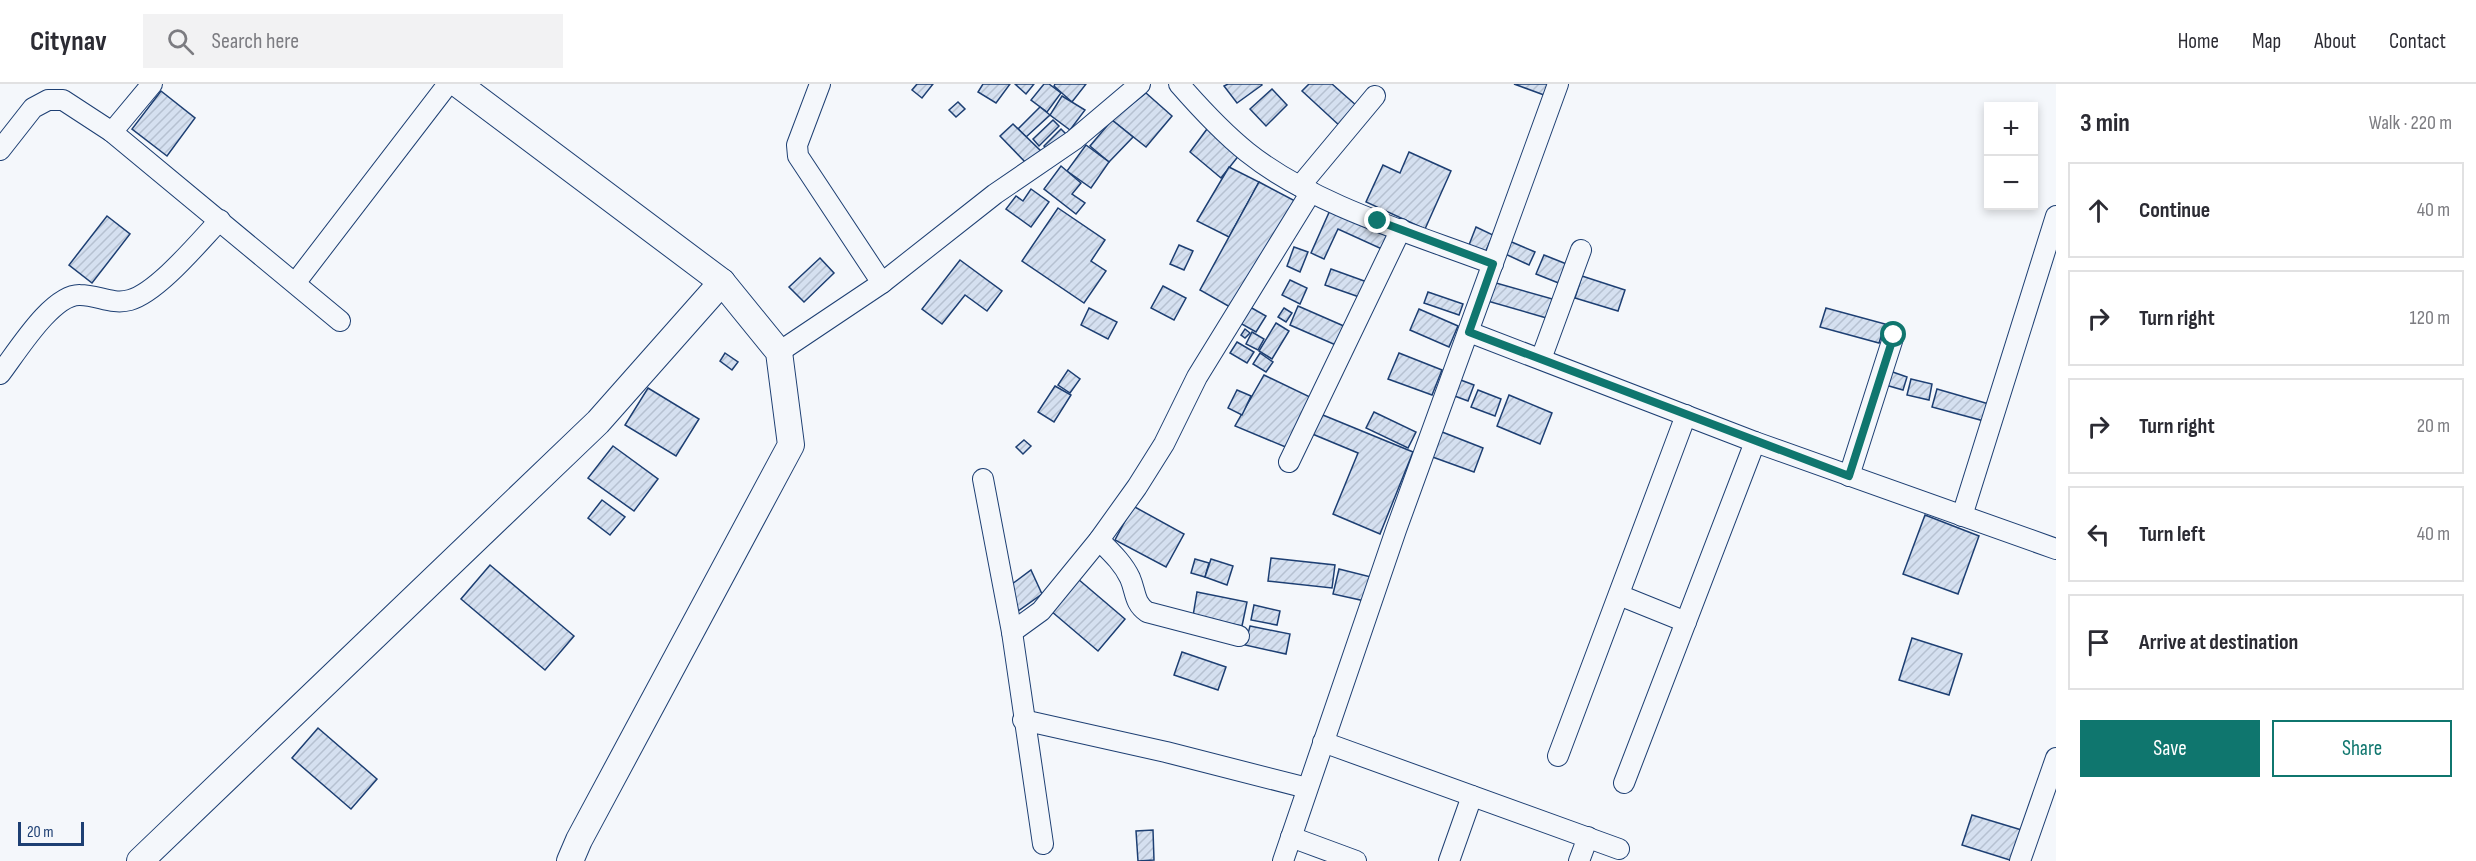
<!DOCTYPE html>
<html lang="en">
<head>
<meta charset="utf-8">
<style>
	:root { --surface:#fff; --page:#f2f2f3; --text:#2b2b33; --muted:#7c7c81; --line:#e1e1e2; --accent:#0f766e }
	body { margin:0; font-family:"Sofia Sans Condensed",sans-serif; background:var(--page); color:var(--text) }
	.controls { position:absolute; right:18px; top:18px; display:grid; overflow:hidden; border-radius:0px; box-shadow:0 3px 9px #0003 }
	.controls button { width:54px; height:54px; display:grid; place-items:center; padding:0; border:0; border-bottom:2px solid var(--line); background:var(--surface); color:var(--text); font:30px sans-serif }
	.scale { position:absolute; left:18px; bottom:15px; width:66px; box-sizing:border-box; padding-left:6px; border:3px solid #1d3f73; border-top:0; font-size:16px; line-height:21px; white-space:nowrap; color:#1d3f73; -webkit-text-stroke:4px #f4f7fb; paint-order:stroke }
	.stop { position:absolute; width:18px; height:18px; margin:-14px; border:4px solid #0f766e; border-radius:50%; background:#fff }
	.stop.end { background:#0f766e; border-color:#fff; box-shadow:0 2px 6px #0008 }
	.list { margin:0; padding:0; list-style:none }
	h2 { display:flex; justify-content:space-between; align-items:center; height:78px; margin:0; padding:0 24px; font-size:26px }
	h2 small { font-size:20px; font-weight:400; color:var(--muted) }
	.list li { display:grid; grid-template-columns:39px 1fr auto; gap:18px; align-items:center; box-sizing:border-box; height:96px; margin:0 12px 12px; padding:0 12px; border:2px solid var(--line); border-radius:0px }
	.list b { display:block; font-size:22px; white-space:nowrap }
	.list em { font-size:20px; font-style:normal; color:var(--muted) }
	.actions { display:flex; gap:12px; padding:18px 24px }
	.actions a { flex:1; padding:14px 0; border:2px solid var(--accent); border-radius:0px; text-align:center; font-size:21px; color:var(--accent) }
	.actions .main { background:var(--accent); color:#fff }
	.icon { flex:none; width:33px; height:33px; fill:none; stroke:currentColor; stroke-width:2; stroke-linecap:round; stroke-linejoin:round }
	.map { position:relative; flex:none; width:2056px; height:777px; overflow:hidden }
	header { display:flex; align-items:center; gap:36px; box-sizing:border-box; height:84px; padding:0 30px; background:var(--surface); border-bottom:2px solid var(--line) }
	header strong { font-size:28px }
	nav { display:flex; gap:33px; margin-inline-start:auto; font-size:21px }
	.search { width:420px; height:54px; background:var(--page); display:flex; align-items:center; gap:15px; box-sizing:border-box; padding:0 21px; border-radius:0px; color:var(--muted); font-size:22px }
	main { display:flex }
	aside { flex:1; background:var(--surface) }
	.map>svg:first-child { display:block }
</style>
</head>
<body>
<header>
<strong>Citynav</strong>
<div class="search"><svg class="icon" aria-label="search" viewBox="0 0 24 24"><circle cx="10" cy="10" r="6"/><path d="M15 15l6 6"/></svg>Search here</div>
<nav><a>Home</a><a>Map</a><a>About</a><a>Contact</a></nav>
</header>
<main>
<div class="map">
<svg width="2056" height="777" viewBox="0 0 2056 777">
	<defs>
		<pattern id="building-hatch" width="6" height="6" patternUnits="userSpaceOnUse" patternTransform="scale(1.5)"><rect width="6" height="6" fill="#d5e0f0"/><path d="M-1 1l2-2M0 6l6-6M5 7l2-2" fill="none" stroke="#b6c1d1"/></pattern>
	</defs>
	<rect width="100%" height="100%" fill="#f4f7fb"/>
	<!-- building -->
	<g fill="url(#building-hatch)" stroke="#1d3f73" stroke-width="1.5">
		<polygon points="917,0 933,0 922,14 912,6"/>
		<polygon points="983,0 1010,0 996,19 978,8"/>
		<polygon points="1015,0 1034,0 1026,10"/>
		<polygon points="1044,0 1049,0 1061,9 1047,28 1031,16"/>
		<polygon points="1055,0 1086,0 1072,18 1054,2"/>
		<polygon points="1228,0 1261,0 1262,1 1237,19 1224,2"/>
		<polygon points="1309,0 1332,0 1357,22 1341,43 1302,7"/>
		<polygon points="1514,0 1548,0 1544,11"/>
		<polygon points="1272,5 1287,21 1266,42 1250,25"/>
		<polygon points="161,7 195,34 167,72 132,45"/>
		<polygon points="1146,9 1172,32 1146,63 1112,36"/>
		<polygon points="1062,12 1085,26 1070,46 1050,31"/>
		<polygon points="958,18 965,25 956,33 949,26"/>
		<polygon points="1040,23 1050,31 1026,53 1018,45"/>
		<polygon points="1053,36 1059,42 1039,62 1033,55"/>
		<polygon points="1112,36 1133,53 1109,78 1090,62"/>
		<polygon points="1013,40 1043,69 1028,81 1000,52"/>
		<polygon points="1210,41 1240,70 1221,94 1190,68"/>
		<polygon points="1061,45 1066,50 1049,68 1044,62"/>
		<polygon points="1086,61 1109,78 1091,104 1067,87"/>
		<polygon points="1409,68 1451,87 1425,145 1366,118 1383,81 1400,89"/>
		<polygon points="1061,82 1081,99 1072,110 1085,119 1076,130 1044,105"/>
		<polygon points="1229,83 1259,98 1229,153 1197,137"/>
		<polygon points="1259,98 1297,118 1230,223 1200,206"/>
		<polygon points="1031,105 1049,118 1031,143 1006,125 1016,112 1023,117"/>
		<polygon points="1058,124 1105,156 1091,177 1106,187 1084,219 1022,177"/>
		<polygon points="1331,124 1390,151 1384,166 1338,145 1324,175 1311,169"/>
		<polygon points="107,132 130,150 92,199 69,181"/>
		<polygon points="1476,143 1493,151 1483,173 1467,166"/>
		<polygon points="1507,156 1535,168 1529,181 1501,168"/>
		<polygon points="1179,161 1193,167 1184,186 1170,180"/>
		<polygon points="1294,163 1308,168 1300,188 1287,182"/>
		<polygon points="1544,171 1569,181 1561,200 1536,190"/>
		<polygon points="820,174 834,189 804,218 789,203"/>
		<polygon points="960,176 1002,207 987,227 965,211 942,240 922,225"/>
		<polygon points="1331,185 1367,198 1362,214 1325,201"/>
		<polygon points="1582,192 1625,206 1618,227 1575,214"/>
		<polygon points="1290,196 1307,204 1300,220 1282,211"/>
		<polygon points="1489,197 1556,216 1550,235 1484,216"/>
		<polygon points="1163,202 1186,214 1174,236 1151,224"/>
		<polygon points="1428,208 1463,220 1459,231 1424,219"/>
		<polygon points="1298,222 1346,243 1338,262 1290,241"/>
		<polygon points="1250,223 1266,232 1256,248 1240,239"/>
		<polygon points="1089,224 1117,238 1108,255 1081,241"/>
		<polygon points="1284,224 1292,229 1286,238 1278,233"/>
		<polygon points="1826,224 1885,240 1879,259 1820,243"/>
		<polygon points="1419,225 1458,242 1449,263 1410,246"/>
		<polygon points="1276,239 1289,247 1272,275 1259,267"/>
		<polygon points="1245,245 1250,249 1245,254 1241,251"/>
		<polygon points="1252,248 1264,255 1258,266 1246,260"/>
		<polygon points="1237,258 1254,268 1247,279 1230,269"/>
		<polygon points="725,269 738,278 732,286 720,277"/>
		<polygon points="1260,269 1273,278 1266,288 1253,280"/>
		<polygon points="1399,269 1442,286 1432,311 1388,295"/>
		<polygon points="1068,286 1080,295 1070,309 1058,301"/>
		<polygon points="1887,286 1907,293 1903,306 1882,300"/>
		<polygon points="1264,291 1310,313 1288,364 1235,342"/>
		<polygon points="1458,295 1474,301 1468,317 1452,311"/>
		<polygon points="1911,295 1932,300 1929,316 1907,311"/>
		<polygon points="1055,302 1071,311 1054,338 1038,328"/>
		<polygon points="648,304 699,335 676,372 625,341"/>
		<polygon points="1937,305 1989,320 1984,337 1932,323"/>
		<polygon points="1237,306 1251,312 1242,331 1228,324"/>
		<polygon points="1478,306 1501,315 1495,332 1471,323"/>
		<polygon points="1509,311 1552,329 1540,360 1497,342"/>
		<polygon points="1374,328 1416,348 1408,364 1366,344"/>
		<polygon points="1318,329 1413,368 1380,450 1333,430 1358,369 1310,349"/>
		<polygon points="1437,346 1483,364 1474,388 1427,371"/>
		<polygon points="1024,356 1031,362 1023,370 1016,363"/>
		<polygon points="613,362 658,395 634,427 588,394"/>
		<polygon points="602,416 625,433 610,451 588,434"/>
		<polygon points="1133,422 1184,450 1166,483 1115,456"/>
		<polygon points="1925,431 1979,452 1958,510 1903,490"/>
		<polygon points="1271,474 1335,481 1332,504 1268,497"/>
		<polygon points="1195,475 1209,479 1205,493 1191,489"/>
		<polygon points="1211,475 1233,482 1227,501 1205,493"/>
		<polygon points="490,481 574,552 545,586 461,515"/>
		<polygon points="1339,485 1371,493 1365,517 1333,510"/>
		<polygon points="1031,486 1042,510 1018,527 1008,503"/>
		<polygon points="1078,495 1125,535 1098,567 1051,527"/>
		<polygon points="1197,508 1247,518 1242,542 1193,532"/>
		<polygon points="1254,521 1280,527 1277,541 1251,536"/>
		<polygon points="1250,542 1290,550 1286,570 1245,561"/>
		<polygon points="1912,554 1962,570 1949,611 1899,596"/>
		<polygon points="1182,568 1226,583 1218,606 1174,591"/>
		<polygon points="318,644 377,695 351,725 292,674"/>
		<polygon points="1972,731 2025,747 2013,777 1962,761"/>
		<polygon points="1153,746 1154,776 1138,777 1136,747"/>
	</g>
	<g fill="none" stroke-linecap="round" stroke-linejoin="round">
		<defs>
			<g id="minor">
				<polyline points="820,0 797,61 798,72 882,199"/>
				<path d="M1179,0C1200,24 1222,48 1247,68C1313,121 1414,150 1493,180"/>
				<polyline points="112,48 152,0"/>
				<polyline points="0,66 33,24 48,16 63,16 112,48 340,237"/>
				<polyline points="1300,102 1375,12"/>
				<polyline points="296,198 448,0"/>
				<polyline points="1469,248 1755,358 2056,465"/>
				<polyline points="779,268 882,199 995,110 1074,56 1140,0"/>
				<polyline points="1541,275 1581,166"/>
				<path d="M0,290C17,268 52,210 80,211C98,211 112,221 130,216C158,208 199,158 220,136"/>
				<polyline points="1289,378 1401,145"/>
				<polyline points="1849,392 1894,251"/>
				<polyline points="983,395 1012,548 1043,760"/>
				<polyline points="1962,432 2056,132"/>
				<path d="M1099,456C1111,468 1123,479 1130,494C1136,508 1134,519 1147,528L1239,552"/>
				<polyline points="1619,511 1686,538"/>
				<polyline points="1012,548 1041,527 1099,456 1137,403 1164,360 1197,293 1311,108"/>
				<polyline points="1023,636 1166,668 1307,704"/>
				<polyline points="1323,658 1619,765"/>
				<polyline points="1558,672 1686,331"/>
				<polyline points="1624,699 1755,358"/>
				<polyline points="1291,753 1356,777"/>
				<polyline points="1283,777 1396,446 1558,0"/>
				<polyline points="1449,777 1472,712"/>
				<polyline points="1579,777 1588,753"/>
				<polyline points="2020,777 2056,674"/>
			</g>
			<g id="tertiary">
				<polyline points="458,0 722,198 779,268 791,361 579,756 570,777"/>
				<polyline points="140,777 598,338 722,198"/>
			</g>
		</defs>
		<!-- minor casing -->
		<use href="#minor" stroke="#1d3f73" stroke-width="22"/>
		<!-- tertiary casing -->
		<use href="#tertiary" stroke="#1d3f73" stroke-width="28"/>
		<!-- minor -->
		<use href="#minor" stroke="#f4f7fb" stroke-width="20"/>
		<!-- tertiary -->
		<use href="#tertiary" stroke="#f4f7fb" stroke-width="26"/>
	</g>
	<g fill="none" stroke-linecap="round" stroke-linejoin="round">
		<!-- route -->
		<polyline stroke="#0f766e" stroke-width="8" points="1378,137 1493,180 1469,248 1849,392 1894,251"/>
	</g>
</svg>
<div class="controls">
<button>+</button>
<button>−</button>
</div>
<div class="scale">20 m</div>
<div class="stop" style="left:1894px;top:251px"></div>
<div class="stop end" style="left:1378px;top:137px"></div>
</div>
<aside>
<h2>3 min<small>Walk · 220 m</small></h2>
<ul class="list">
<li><svg class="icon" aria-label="ahead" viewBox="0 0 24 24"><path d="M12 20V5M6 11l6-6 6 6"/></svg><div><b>Continue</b></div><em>40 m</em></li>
<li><svg class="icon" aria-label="right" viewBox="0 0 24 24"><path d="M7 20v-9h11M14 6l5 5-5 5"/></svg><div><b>Turn right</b></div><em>120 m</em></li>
<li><svg class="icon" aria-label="right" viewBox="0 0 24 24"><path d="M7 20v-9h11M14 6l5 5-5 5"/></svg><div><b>Turn right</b></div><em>20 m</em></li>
<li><svg class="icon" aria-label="left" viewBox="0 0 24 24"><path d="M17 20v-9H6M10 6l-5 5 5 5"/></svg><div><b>Turn left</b></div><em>40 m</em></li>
<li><svg class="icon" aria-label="arrive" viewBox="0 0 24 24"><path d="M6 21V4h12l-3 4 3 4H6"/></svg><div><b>Arrive at destination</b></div></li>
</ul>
<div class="actions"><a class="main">Save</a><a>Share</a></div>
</aside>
</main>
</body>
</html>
